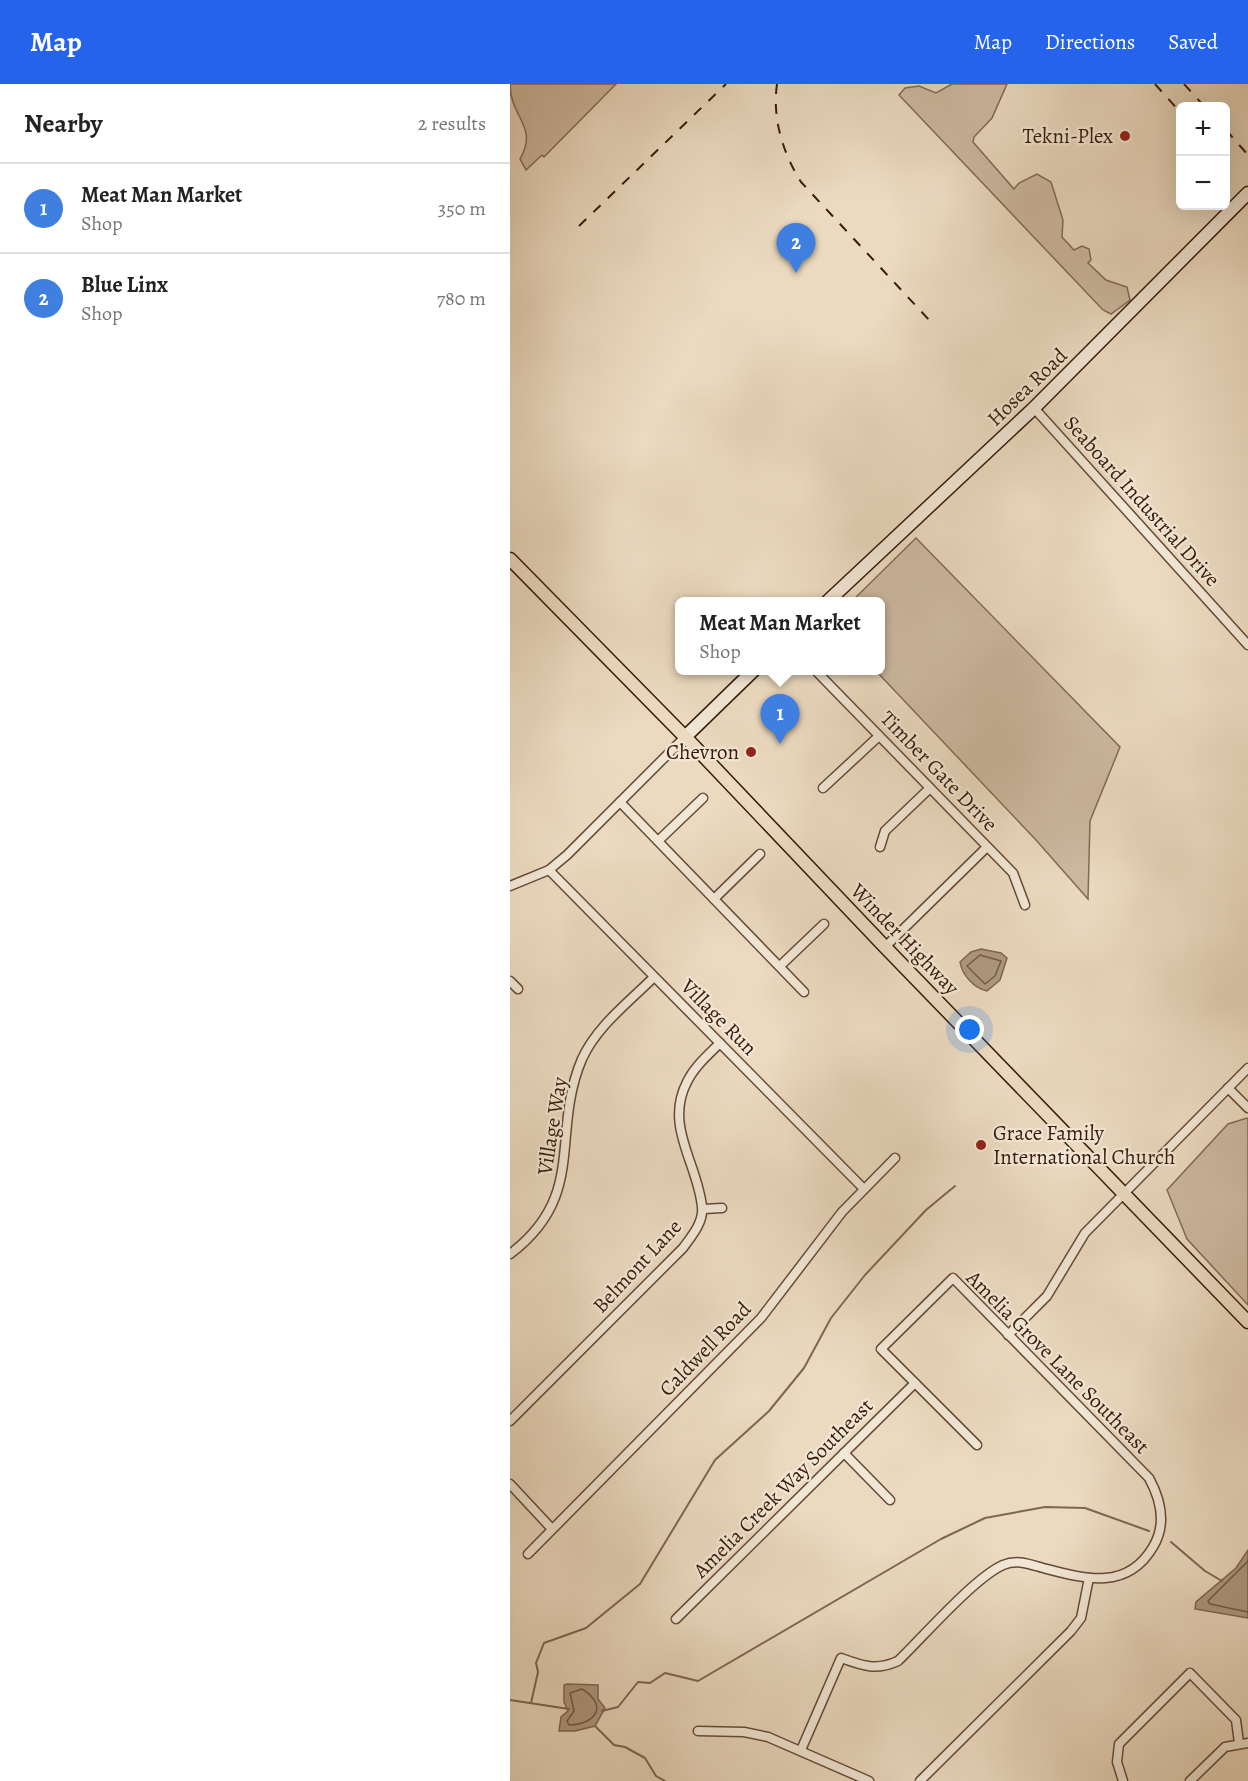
<!DOCTYPE html>
<html lang="en">
<head>
<meta charset="utf-8">
<style>
	:root { --surface:#fff; --page:#f2f2f2; --text:#222; --muted:#767676; --line:#e0e0e0; --accent:#2563eb }
	body { margin:0; font-family:Alegreya,serif; background:var(--page); color:var(--text) }
	.controls { position:absolute; right:18px; top:18px; display:grid; overflow:hidden; border-radius:9px; box-shadow:0 6px 24px #0002 }
	.controls button { width:54px; height:54px; display:grid; place-items:center; padding:0; border:0; border-bottom:2px solid var(--line); background:var(--surface); color:var(--text); font:30px sans-serif }
	.you { position:absolute; left:460px; top:946px; width:21px; height:21px; margin:-15px; border:4px solid #fff; border-radius:50%; background:#1a73e8; box-shadow:0 0 0 9px #1a73e833 }
	.badge { display:grid; place-items:center; width:39px; height:39px; border-radius:50%; background:var(--accent); color:#fff; font-size:20px; font-weight:700 }
	.pin { position:absolute; translate:-50% -50px; filter:drop-shadow(0 2px 3px #0008) }
	.pin::after { content:''; position:absolute; top:32px; width:21px; height:18px; background:inherit; clip-path:polygon(0 0,100% 0,50% 100%) }
	.popup { position:absolute; left:165px; top:513px; width:210px; height:78px; box-sizing:border-box; display:grid; place-content:center; border-radius:9px; background:var(--surface); filter:drop-shadow(0 2px 4px #0005); font-size:20px; white-space:nowrap; color:var(--muted) }
	.popup b { font-size:22px; color:var(--text) }
	.popup::after { content:''; position:absolute; left:50%; top:100%; margin-left:-12px; border:12px solid transparent; border-top-color:var(--surface) }
	.list { margin:0; padding:0; list-style:none }
	h2 { display:flex; justify-content:space-between; align-items:center; height:78px; margin:0; padding:0 24px; font-size:26px }
	h2 small { font-size:20px; font-weight:400; color:var(--muted) }
	.list li { display:grid; grid-template-columns:39px 1fr auto; gap:18px; align-items:center; box-sizing:border-box; height:90px; padding:0 24px; border-top:2px solid var(--line) }
	.list b { display:block; font-size:22px; white-space:nowrap }
	.list p { margin:0; font-size:20px; white-space:nowrap; color:var(--muted) }
	.list em { font-size:20px; font-style:normal; color:var(--muted) }
	.map { position:relative; flex:none; width:738px; height:1697px; overflow:hidden }
	header { display:flex; align-items:center; gap:36px; box-sizing:border-box; height:84px; padding:0 30px; background:var(--accent); color:#fff }
	header strong { font-size:28px }
	nav { display:flex; gap:33px; margin-inline-start:auto; font-size:21px }
	main { display:flex }
	aside { flex:1; background:var(--surface) }
	.map>svg:first-child { display:block }
</style>
</head>
<body>
<header>
<strong>Map</strong>
<nav><a>Map</a><a>Directions</a><a>Saved</a></nav>
</header>
<main>
<aside>
<h2>Nearby<small>2 results</small></h2>
<ul class="list">
<li><span class="badge" style="background:#3f7fe0">1</span><div><b>Meat Man Market</b><p>Shop</p></div><em>350 m</em></li>
<li><span class="badge" style="background:#3f7fe0">2</span><div><b>Blue Linx</b><p>Shop</p></div><em>780 m</em></li>
</ul>
</aside>
<div class="map">
<svg width="738" height="1697" viewBox="0 0 738 1697">
	<rect width="100%" height="100%" fill="#ebdac0"/>
	<filter id="stains"><feTurbulence type="fractalNoise" baseFrequency=".00333" numOctaves="4"/><feColorMatrix values="0 0 0 0 .2 0 0 0 0 .09 0 0 0 0 .02 0 0 0 .5 -.17"/></filter>
	<radialGradient id="worn" r=".72"><stop offset=".6" stop-color="#630" stop-opacity="0"/><stop offset="1" stop-color="#630" stop-opacity=".3"/></radialGradient>
	<!-- green -->
	<g fill="#cdb9a1" stroke="#836a54" stroke-width="1.5">
		<path d="M0,0H106L34,73L32,71L16,86L10,75C29,42 0,34 0,0Z"/>
		<polygon points="442,0 497,0 482,34 464,53 463,58 504,105 509,99 527,90 541,98 553,136 552,153 564,166 572,162 579,165 581,176 578,179 596,196 617,203 620,216 601,230 593,226 389,11 395,4 409,2 426,9"/>
		<polygon points="406,454 610,663 580,737 578,815 526,756 366,587 370,586 370,518 342,517"/>
		<polygon points="737,1034 738,1035 738,1221 677,1155 657,1106 718,1040"/>
	</g>
	<!-- water -->
	<g fill="#ae9981" stroke="#7f6651" stroke-width="1.5">
		<path d="M471,865L491,869L497,874L490,896L477,907C464,904 452,891 450,878L461,868Z"/>
		<polygon points="738,1466 738,1534 685,1525 686,1518 726,1484"/>
		<polygon points="57,1600 88,1601 88,1615 95,1624 85,1642 65,1647 49,1647 51,1633 58,1627 54,1618 54,1601"/>
	</g>
	<g fill="none" stroke-linecap="round" stroke-linejoin="round">
		<!-- shore -->
		<g stroke="#745a44" stroke-width="1.5">
			<polygon points="470,871 491,877 485,892 475,900 457,882"/>
			<polyline points="738,1477 698,1517 700,1520 738,1528"/>
			<path d="M72,1605C98,1621 87,1640 59,1641L57,1637L64,1627L60,1609Z"/>
		</g>
		<!-- stream -->
		<g stroke="#7f6651" stroke-width="2">
			<polyline points="661,1458 695,1487 712,1497"/>
			<polyline points="0,1616 59,1625"/>
			<polyline points="21,1619 28,1588 26,1579 34,1559 76,1544 130,1500 205,1376 259,1327 294,1284 321,1234 355,1191 416,1126 445,1102"/>
			<polyline points="92,1627 108,1623 128,1598 140,1599 155,1589 188,1597 431,1455 475,1434 535,1423 575,1424 639,1447"/>
			<polyline points="85,1642 104,1661 115,1663 135,1674 146,1692 155,1697"/>
		</g>
		<defs>
			<g id="street">
				<polyline points="524,324 738,561"/>
				<polyline points="305,586 503,789 515,821"/>
				<polyline points="313,704 369,652"/>
				<polyline points="110,718 294,908"/>
				<polyline points="148,757 193,714"/>
				<polyline points="370,763 375,747 420,704"/>
				<polyline points="39,786 353,1104"/>
				<polyline points="0,802 39,786 57,771 175,653"/>
				<polyline points="204,815 250,770"/>
				<polyline points="375,863 477,763"/>
				<polyline points="270,882 314,840"/>
				<polyline points="0,897 8,905"/>
				<polyline points="718,1004 738,1024"/>
				<polyline points="193,1125 212,1124"/>
				<path d="M0,1170C78,1111 40,1050 72,975C87,942 119,918 144,893"/>
				<polyline points="498,1251 537,1212 575,1149 738,984"/>
				<path d="M0,1337L173,1164C181,1153 194,1138 192,1123C188,1080 154,1042 177,998C184,983 198,971 210,959"/>
				<polyline points="334,1369 380,1416"/>
				<polyline points="0,1400 42,1445"/>
				<polyline points="18,1470 251,1234 332,1128 385,1074"/>
				<polyline points="166,1535 405,1299"/>
				<polyline points="188,1647 234,1648 258,1653 359,1697"/>
				<path d="M291,1666L331,1574C353,1582 366,1587 388,1577C413,1553 464,1494 493,1481C507,1475 519,1480 533,1484C575,1495 617,1507 643,1463C657,1440 651,1416 639,1394L443,1194L371,1265L467,1361"/>
				<polyline points="410,1697 561,1547 571,1534 579,1494"/>
				<polyline points="613,1697 607,1678 609,1660 680,1589 726,1636 729,1659"/>
				<polyline points="680,1697 715,1663 738,1659"/>
			</g>
			<g id="secondary">
				<polyline points="317,518 524,324 738,109"/>
				<polyline points="175,653 244,586"/>
			</g>
			<polyline id="primary" points="0,475 183,661 375,863 738,1238"/>
		</defs>
		<!-- street casing -->
		<use href="#street" stroke="#664a36" stroke-width="11"/>
		<!-- secondary casing -->
		<use href="#secondary" stroke="#391a08" stroke-width="15"/>
		<!-- primary casing -->
		<use href="#primary" stroke="#391a08" stroke-width="15"/>
		<!-- street -->
		<use href="#street" stroke="#f2e7d6" stroke-width="8"/>
		<!-- secondary -->
		<use href="#secondary" stroke="#f2e7d6" stroke-width="12"/>
		<!-- primary -->
		<use href="#primary" stroke="#ebdac0" stroke-width="12"/>
		<!-- rail -->
		<g stroke="#391a08" stroke-width="2" stroke-dasharray="10 10" stroke-linecap="butt">
			<path d="M267,0C262,35 273,69 291,98L421,238"/>
			<polyline points="645,0 670,28"/>
			<polyline points="674,0 694,22"/>
			<polyline points="716,46 738,71"/>
			<polyline points="69,142 216,0"/>
		</g>
	</g>
	<!-- markers -->
	<g fill="#8f2418" stroke="#f2e7d6" stroke-width="2">
		<circle cx="615" cy="52" r="6"/>
		<circle cx="241" cy="668" r="6"/>
		<circle cx="471" cy="1061" r="6"/>
	</g>
	<g text-anchor="middle" dominant-baseline="central" stroke-width="4.5" stroke-linejoin="round" paint-order="stroke">
		<!-- poi labels -->
		<g font-size="21" fill="#391a08" stroke="#f2e7d6" text-anchor="end">
			<text x="603" y="52">Tekni-Plex</text>
			<text x="229" y="668">Chevron</text>
			<text x="483" y="1049" text-anchor="start">Grace Family<tspan x="483" dy="24">International Church</tspan></text>
		</g>
		<!-- street labels -->
		<g font-size="21" fill="#391a08" stroke="#f2e7d6">
			<text transform="translate(517 303) rotate(-44)">Hosea Road</text>
			<text transform="translate(632 417) rotate(48)">Seaboard Industrial Drive</text>
			<text transform="translate(429 687) rotate(46)">Timber Gate Drive</text>
			<text transform="translate(395 855) rotate(46)">Winder Highway</text>
			<text transform="translate(209 933) rotate(45)">Village Run</text>
			<text transform="translate(42 1042) rotate(-81)">Village Way</text>
			<text transform="translate(127 1182) rotate(-47)">Belmont Lane</text>
			<text transform="translate(195 1265) rotate(-46)">Caldwell Road</text>
			<text transform="translate(548 1278) rotate(45)">Amelia Grove Lane Southeast</text>
			<text transform="translate(273 1404) rotate(-45)">Amelia Creek Way Southeast</text>
		</g>
	</g>
	<rect width="100%" height="100%" filter="url(#stains)"/>
	<rect width="100%" height="100%" fill="url(#worn)"/>
</svg>
<div class="controls">
<button>+</button>
<button>−</button>
</div>
<div class="you"></div>
<div class="pin badge" style="left:270px;top:660px;background:#3f7fe0">1</div>
<div class="popup"><b>Meat Man Market</b>Shop</div>
<div class="pin badge" style="left:286px;top:189px;background:#3f7fe0">2</div>
</div>
</main>
</body>
</html>
